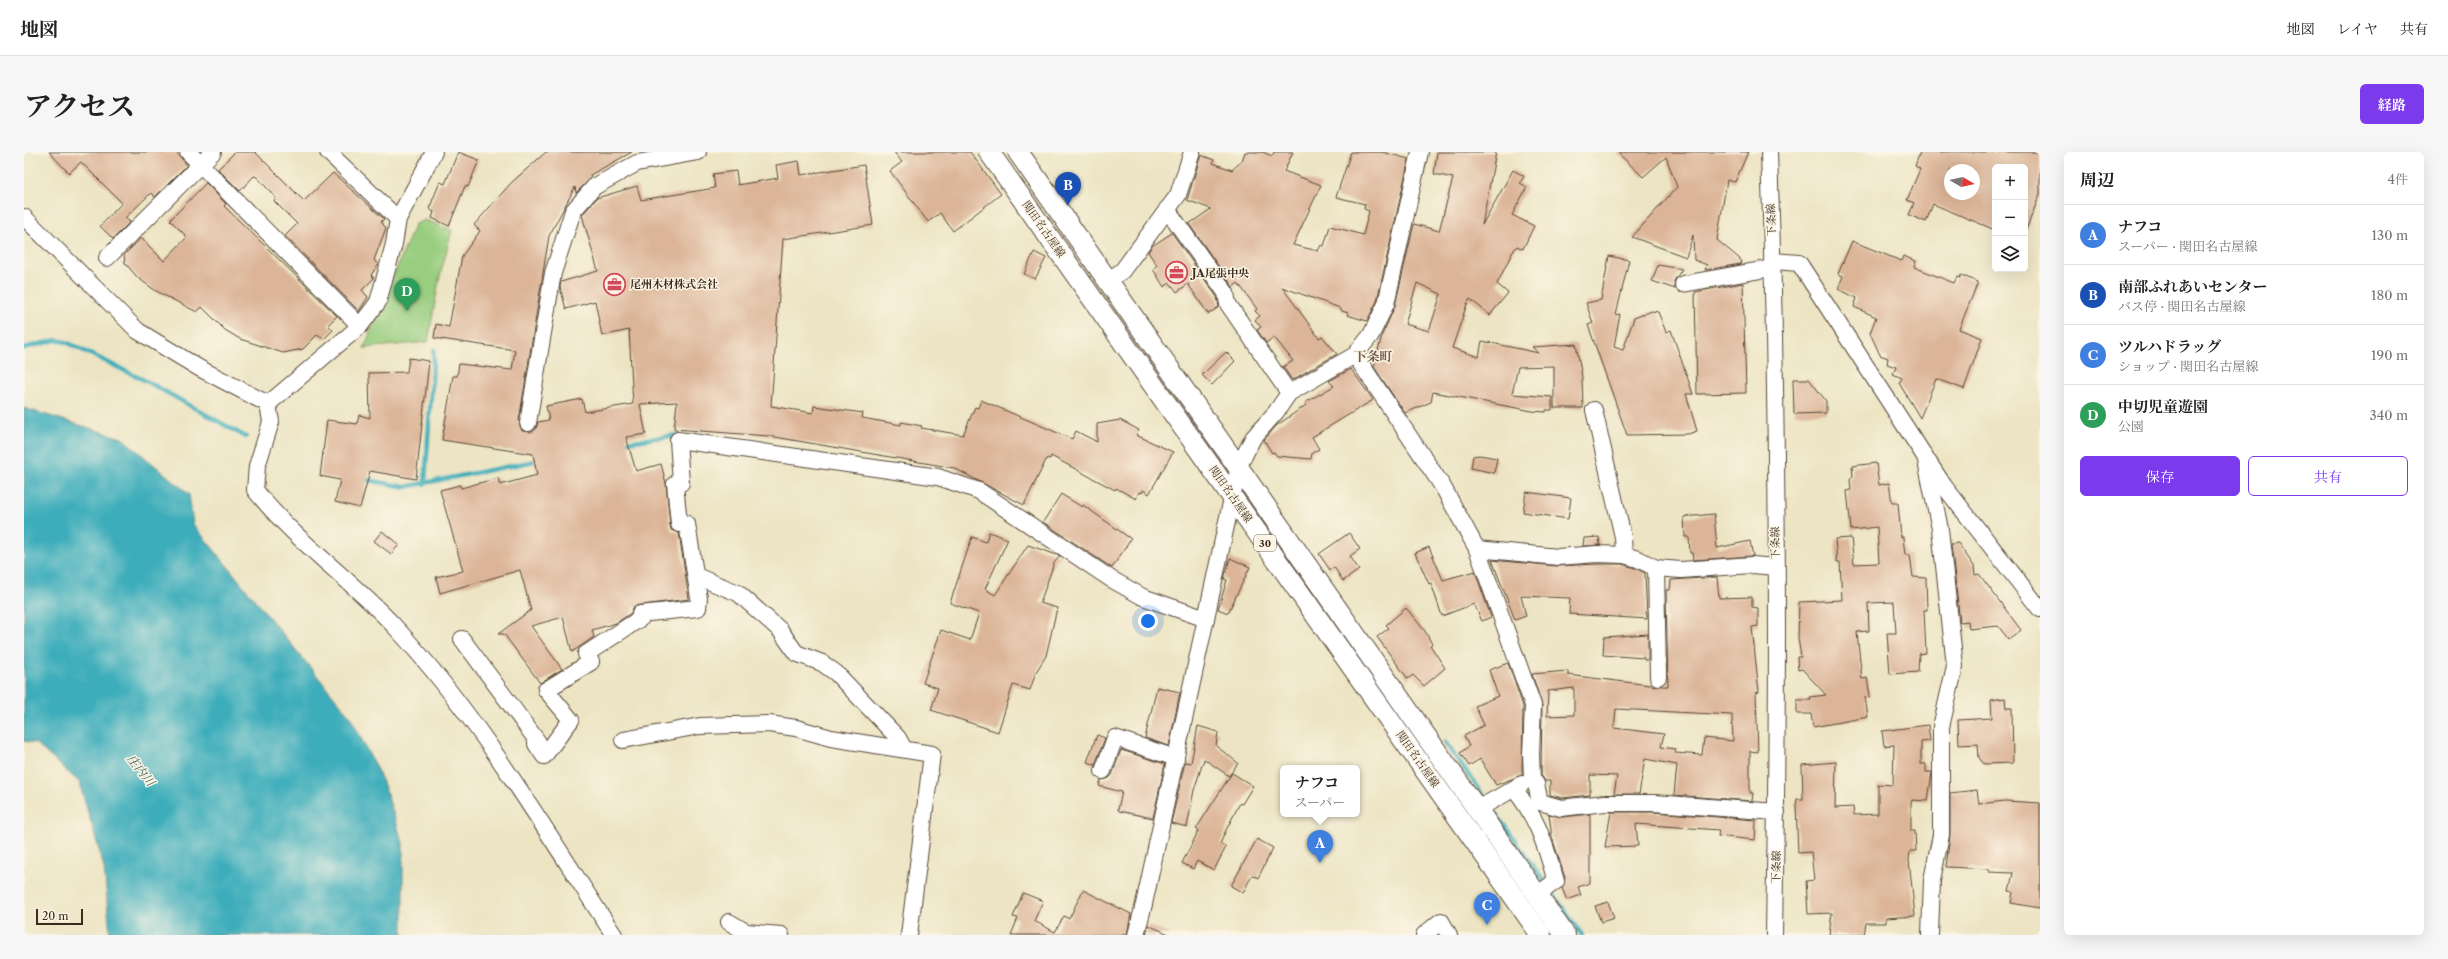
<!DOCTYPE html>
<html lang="ja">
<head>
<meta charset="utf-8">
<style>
	:root { --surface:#fff; --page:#f6f6f6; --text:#222; --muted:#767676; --line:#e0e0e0; --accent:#7c3aed }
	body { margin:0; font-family:"Libre Caslon Text","Noto Serif JP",serif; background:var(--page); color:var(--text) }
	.controls { position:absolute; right:12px; top:12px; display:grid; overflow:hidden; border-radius:6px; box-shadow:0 4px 16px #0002 }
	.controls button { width:36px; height:36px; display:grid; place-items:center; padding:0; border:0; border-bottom:1px solid var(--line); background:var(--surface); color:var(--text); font:20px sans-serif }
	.compass { position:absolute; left:1920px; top:12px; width:36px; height:36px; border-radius:50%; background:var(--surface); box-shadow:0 4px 16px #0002; rotate:99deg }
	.scale { position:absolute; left:12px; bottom:10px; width:47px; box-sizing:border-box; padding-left:4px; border:2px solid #3b2a1e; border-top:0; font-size:11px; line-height:14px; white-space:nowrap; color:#3b2a1e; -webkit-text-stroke:3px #fcf5e5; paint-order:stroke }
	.you { position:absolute; left:1124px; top:469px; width:14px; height:14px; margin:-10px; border:3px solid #fff; border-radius:50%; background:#1a73e8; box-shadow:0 0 0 6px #1a73e833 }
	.badge { display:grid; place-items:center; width:26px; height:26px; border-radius:50%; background:var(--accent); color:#fff; font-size:13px; font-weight:700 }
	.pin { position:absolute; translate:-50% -33px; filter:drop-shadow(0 1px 2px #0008) }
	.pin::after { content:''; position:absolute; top:21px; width:14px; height:12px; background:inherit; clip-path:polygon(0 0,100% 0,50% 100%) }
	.popup { position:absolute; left:1256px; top:613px; width:80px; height:52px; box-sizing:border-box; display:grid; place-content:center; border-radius:6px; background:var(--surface); filter:drop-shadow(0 1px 3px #0005); font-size:13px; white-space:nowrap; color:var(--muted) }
	.popup b { font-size:15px; color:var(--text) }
	.popup::after { content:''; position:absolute; left:50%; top:100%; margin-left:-8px; border:8px solid transparent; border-top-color:var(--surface) }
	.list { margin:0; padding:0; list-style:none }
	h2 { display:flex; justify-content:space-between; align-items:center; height:52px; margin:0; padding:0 16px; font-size:17px }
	h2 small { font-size:13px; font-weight:400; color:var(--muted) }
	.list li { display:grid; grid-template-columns:26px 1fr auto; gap:12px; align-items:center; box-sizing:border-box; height:60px; padding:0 16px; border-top:1px solid var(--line) }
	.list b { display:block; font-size:15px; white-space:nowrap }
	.list p { margin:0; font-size:13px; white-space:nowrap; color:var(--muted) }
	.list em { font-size:13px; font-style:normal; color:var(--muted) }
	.actions { display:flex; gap:8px; padding:12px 16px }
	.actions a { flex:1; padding:9px 0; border:1px solid var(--accent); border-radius:6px; text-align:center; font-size:14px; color:var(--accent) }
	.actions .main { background:var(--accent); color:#fff }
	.icon { flex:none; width:22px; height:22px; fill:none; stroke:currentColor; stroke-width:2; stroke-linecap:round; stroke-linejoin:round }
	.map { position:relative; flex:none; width:2016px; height:783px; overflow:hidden; border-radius:6px }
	header { display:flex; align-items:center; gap:24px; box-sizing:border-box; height:56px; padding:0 20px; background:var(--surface); border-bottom:1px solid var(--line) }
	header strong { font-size:19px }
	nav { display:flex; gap:22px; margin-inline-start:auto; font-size:14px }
	.intro { display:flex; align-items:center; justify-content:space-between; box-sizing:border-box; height:96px; padding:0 24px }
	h1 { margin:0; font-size:28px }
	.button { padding:10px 18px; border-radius:6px; background:var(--accent); color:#fff; font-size:14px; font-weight:700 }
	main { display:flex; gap:24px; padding:0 24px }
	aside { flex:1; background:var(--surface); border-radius:6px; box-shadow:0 4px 16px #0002 }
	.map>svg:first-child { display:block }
</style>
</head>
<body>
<header>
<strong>地図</strong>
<nav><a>地図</a><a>レイヤ</a><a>共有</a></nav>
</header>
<div class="intro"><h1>アクセス</h1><a class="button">経路</a></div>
<main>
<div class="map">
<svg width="2016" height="783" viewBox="0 0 2016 783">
	<rect width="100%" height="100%" fill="#fcf5e5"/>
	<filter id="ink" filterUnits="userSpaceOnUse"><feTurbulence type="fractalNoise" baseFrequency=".025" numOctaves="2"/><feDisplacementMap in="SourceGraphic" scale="8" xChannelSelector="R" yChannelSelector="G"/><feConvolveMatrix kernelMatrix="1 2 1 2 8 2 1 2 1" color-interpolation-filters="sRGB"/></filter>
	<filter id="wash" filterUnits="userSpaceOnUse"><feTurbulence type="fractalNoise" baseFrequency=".012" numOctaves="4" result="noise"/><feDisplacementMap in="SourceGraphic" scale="16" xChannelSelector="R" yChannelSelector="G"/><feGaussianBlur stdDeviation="0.9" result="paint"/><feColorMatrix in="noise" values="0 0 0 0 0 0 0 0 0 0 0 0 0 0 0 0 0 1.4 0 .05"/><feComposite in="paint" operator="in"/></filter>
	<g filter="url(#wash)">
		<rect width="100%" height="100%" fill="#ece4c2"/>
		<!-- green -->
		<polygon fill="#99ce80" stroke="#6a7c4f" points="401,68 428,78 415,128 404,190 340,196 391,72"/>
		<!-- water -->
		<polygon fill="#3eadbb" stroke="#3c6c6c" points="0,256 98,286 165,342 169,372 326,564 359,630 379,691 379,783 86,783 80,715 55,630 11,591 0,589"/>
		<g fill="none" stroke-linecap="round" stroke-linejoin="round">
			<!-- stream -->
			<g stroke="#3eadbb" stroke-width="4.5">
				<polyline points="0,196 32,188 42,190 126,231 222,285"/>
				<polyline points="597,291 653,283"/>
				<polyline points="339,327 381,335 516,308"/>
				<polyline points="401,332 410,198"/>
				<polyline points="1421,590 1558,783"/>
			</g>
		</g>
		<g id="blocks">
			<!-- building -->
			<g fill="#dcb598" fill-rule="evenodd">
				<polygon points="25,0 152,0 163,13 131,45 127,41 101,66 106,70 89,87 76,74 98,51 57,10 45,21"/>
				<polygon points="211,0 231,0 280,49 309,21 360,67 357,70 362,76 350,108 354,113 347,123 350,126 338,138 344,145 335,159 261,84 273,72 250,49 252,46 233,25 230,24 216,39 194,17"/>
				<polygon points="434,0 455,8 444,35 441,34 425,74 408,66 410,60 405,57 416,30 421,32"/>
				<polygon points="522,0 608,0 566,23 567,26 552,41 551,35 525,84 495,269 498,279 508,280 512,277 514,270 525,268 522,254 558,247 561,260 609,252 605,178 578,184 571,149 542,157 536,135 537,130 574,119 558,63 573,46 613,34 617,48 691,36 689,22 712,19 714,33 754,26 752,13 775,9 777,23 840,13 849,73 759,87 747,254 789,261 790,254 839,261 838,266 877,273 877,270 898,274 897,276 939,283 951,255 954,256 957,248 1048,287 1052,279 1073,290 1073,272 1096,268 1115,278 1112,283 1149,300 1125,342 1119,338 1118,341 1115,340 1112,347 1092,336 1091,338 1027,304 1026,307 1023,306 1000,353 930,316 745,284 650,277 653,250 616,252 622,282 602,285 612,319 637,312 642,331 646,373 647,378 655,381 665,447 610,454 607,461 592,471 568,478 570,485 548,500 539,465 507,474 538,517 516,531 480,482 474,482 507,458 496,418 416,441 412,425 439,419 416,338 436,333 437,336 474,326 476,333 513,323 509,302 418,288 429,224 433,224 435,212 488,218 491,198 410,186 412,172 425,175 438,104 456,79 450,73 487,31"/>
				<polygon points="870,0 946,0 977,42 929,79 916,61 904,70 866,19 878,10"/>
				<polygon points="1221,0 1239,0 1248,4 1250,0 1269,0 1260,19 1297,33 1269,93 1294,99 1297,93 1300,94 1306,74 1339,83 1345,59 1340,57 1341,52 1312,45 1327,0 1358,0 1385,7 1353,149 1343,169 1323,163 1324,161 1318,159 1316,156 1258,135 1295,186 1298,184 1313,202 1268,228 1259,215 1269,209 1250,185 1242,191 1233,178 1237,175 1231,168 1236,164 1231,159 1233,157 1214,131 1209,135 1165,72 1187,57 1163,48 1177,3 1190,8 1189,11 1208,18 1218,9"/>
				<path d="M1413,0H1472L1458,73L1489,18L1500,24L1496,31L1503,35L1488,63L1510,74L1499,97L1493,94L1488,101L1473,132L1484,141L1466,163L1446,147L1443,152L1428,196L1455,205L1458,189L1515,201L1508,195L1552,192L1558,225L1559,256H1530V214L1494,215L1488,242L1528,245V258H1522V260L1508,259L1409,240L1407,250L1381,261L1350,215L1358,183L1371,154L1390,72L1415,79L1429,26L1410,22ZM1393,131L1417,142L1405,179L1381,172Z"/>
				<polygon points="1593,0 1724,0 1711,30 1703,28 1693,88 1716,107 1717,112 1681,118 1683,113 1670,108 1669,83 1662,105 1608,85 1653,35 1642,5 1619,25"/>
				<path d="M1896,0H2016V42L2002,78L2001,15H1971V78L1909,52L1902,70L1885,63L1890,51L1883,48L1896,17L1891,14ZM1926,18H1950V42H1926Z"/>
				<polygon points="182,31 202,52 200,54 313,164 304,173 309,178 300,187 293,183 279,197 259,201 216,187 201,178 178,155 173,160 132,139 114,126 101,111 100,103 117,86 140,109 163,85 146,68"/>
				<polygon points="1148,81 1193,145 1195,155 1184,162 1164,132 1153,140 1146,131 1140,135 1129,117 1133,113 1124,100 1128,94"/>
				<polygon points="1828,89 1877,109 1879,104 1892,109 1890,115 1930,131 1933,125 1936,126 1937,123 1954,130 1935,177 1958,186 1940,237 1912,227 1896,266 1875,231 1878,226 1869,222 1872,215 1863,212 1864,206 1856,203 1846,181 1852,165 1830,155 1833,146 1814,137 1819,124 1814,122"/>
				<polygon points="1010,100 1022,106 1011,127 1000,122"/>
				<polygon points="1585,104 1605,108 1592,163 1596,162 1590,195 1599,198 1610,166 1628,159 1634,160 1642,180 1647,178 1669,242 1662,242 1673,279 1664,282 1603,283 1564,173 1569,171 1562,151 1577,148"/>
				<polygon points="1634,113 1658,117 1650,129 1651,137 1628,129"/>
				<polygon points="1719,131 1722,241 1673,242 1671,140"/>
				<polygon points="1202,200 1211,209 1188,233 1178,223"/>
				<polygon points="385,206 405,209 392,327 346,319 336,356 311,350 316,328 296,324 303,268 333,272 335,263 346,266 345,221 383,220"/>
				<polygon points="1327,217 1349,248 1288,285 1295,297 1288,301 1287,307 1253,304 1250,300 1248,301 1240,288 1252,274 1282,253 1282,250 1310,234 1305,229"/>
				<polygon points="1769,227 1785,227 1802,249 1802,261 1770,262"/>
				<polygon points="1455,303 1473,306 1470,321 1447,316 1449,304"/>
				<polygon points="1852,311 1855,333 1865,331 1868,351 1874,351 1877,385 1879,385 1881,403 1886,403 1889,425 1902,426 1903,458 1900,458 1902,501 1895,502 1894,520 1866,522 1863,481 1872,481 1870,450 1844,451 1845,479 1833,480 1838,527 1843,526 1846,544 1841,545 1844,565 1789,575 1787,562 1773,562 1773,548 1787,548 1786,545 1802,543 1778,517 1774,518 1773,505 1777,505 1774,486 1775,450 1818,448 1816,410 1813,410 1811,387 1827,386 1830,412 1855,411 1853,375 1827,378 1823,339 1827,338 1826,328 1829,324 1828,314"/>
				<polygon points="1502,340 1547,346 1544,367 1499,360"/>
				<polygon points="1037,342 1058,355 1059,353 1107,387 1088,416 1019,370"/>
				<polygon points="1690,362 1693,396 1726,389 1729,404 1669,408 1668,401 1666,401 1665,385 1661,385 1660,365"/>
				<polygon points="358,379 375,393 367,402 350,389"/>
				<polygon points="965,380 984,387 961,437 971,443 1004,393 1036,404 1030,411 1016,451 1033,456 1022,504 1012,520 1006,538 989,533 974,580 907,558 914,536 899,531 917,478 946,488 955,461 926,451 948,385 962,390"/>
				<polygon points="1325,381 1336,397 1326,404 1335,418 1319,429 1310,415 1306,418 1295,402"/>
				<polygon points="1575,385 1576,393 1559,394 1560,386"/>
				<polygon points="1934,391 1950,414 1951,423 1955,422 1997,478 1985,488 1974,474 1945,477 1944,469 1936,470 1927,392"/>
				<polygon points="1405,395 1419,428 1451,419 1467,465 1458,469 1450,452 1418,464 1407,431 1405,432 1391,401"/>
				<polygon points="1206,406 1226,415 1204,461 1194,457 1203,428 1200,427"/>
				<polygon points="1468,408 1533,414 1573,412 1598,412 1611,416 1621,421 1623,467 1545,462 1546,446 1497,444 1502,464 1491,468"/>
				<path d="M1693,425L1695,446L1728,445V455L1734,456V474L1728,475L1735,540L1732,541L1734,600L1726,599V641H1729L1728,649L1650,643L1653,613L1621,607L1615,642H1590L1593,624L1566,623V643L1538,646L1526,643V629H1521L1517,623L1518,553L1508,522L1544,519V523L1634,534H1644L1642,438H1646L1647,428ZM1550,536V563L1523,564L1524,539ZM1592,557L1708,563L1709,589L1680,586L1678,603L1651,601L1652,597L1637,595L1640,582L1590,576Z"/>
				<polygon points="1382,456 1401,479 1408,492 1406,493 1421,516 1400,534 1389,523 1384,527 1353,485 1365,476 1362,473"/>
				<polygon points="1624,482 1624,508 1620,508 1620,506 1579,503 1580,485"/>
				<polygon points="1484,511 1499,554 1498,623 1472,633 1456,607 1445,614 1436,601 1445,594 1440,584 1460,573 1451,554 1474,544 1465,518"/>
				<polygon points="1133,535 1156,540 1145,594 1121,586"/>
				<polygon points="1981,546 1982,556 1988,556 1989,611 1960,612 1955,606 1954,592 1935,593 1934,568 1968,566 1967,548"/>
				<polygon points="1904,573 1906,589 1897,590 1897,612 1902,612 1902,620 1908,620 1904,649 1888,648 1887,652 1887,679 1891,679 1892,699 1886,699 1885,708 1891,764 1862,766 1862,771 1842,771 1840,783 1805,783 1808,761 1784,762 1782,729 1790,728 1787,700 1774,701 1772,653 1773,647 1779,647 1778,613 1812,610 1811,656 1829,655 1830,663 1854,662 1854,632 1869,633 1870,593 1860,594 1858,579"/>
				<polygon points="1174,574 1194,580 1192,594 1214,611 1205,624 1180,607 1170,638 1163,675 1147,671 1161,610 1167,611"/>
				<polygon points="1073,583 1081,586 1071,613 1063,610"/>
				<polygon points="1097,598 1141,612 1129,666 1095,659 1094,657 1098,640 1075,634 1077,628 1085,626 1088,623"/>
				<polygon points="1208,621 1229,634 1218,652 1216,651 1202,678 1196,692 1202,695 1190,718 1173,709 1169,717 1158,711 1175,678 1172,677"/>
				<polygon points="1953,638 1955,652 1981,649 2016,651 2016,756 1987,751 1989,740 1985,739 1989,721 1965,720 1965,717 1922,715 1926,683 1926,641"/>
				<polygon points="1587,660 1630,660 1732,668 1731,688 1694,684 1695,678 1612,672 1614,694 1581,695"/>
				<polygon points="1525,662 1538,665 1566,662 1566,731 1554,735 1557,743 1543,748 1538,736 1541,726 1528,685"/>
				<polygon points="1233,687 1249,696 1234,726 1228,723 1219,741 1207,734"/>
				<polygon points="1059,738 1107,762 1103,783 987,783 994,766 989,765 999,741 1019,749 1010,769 1031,780 1040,764 1045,767"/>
				<polygon points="1584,750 1590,766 1577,770 1571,754"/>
				<polygon points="1124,773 1147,783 1122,783"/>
			</g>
		</g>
	</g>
	<g filter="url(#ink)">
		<use href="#blocks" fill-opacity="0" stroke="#564637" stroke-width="1"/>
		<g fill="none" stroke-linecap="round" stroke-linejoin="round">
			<defs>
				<g id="minor">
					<polyline points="164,0 336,174"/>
					<polyline points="304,0 374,67"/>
					<path d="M1745,0C1754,261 1755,522 1750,783"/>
					<polyline points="1143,57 1202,141 1204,152 1265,241"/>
					<path d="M0,65L114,179L175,216L244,252L247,270L233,314L231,338C273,391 328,428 373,477C457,568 522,680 590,783"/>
					<polyline points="83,106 189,0"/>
					<polyline points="1748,109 1775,111 1920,334 2016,457"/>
					<polyline points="1084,128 1098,119 1154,43 1168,0"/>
					<polyline points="1659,132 1748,116"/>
					<polyline points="1331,203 1419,335 1453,397 1509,553 1507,602 1508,626 1512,632 1516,650 1537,656 1581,651 1630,651 1753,660"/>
					<polyline points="244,252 336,174 354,150 370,92 374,67 410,0"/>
					<polyline points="1570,258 1599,385 1600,403"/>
					<polyline points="504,271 529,121 549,59 570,35 613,11 674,0"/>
					<polyline points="1901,304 1916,377 1931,514 1917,575 1917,683 1908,728 1906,783"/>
					<polyline points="1453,397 1534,405 1573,402 1600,403 1614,407 1632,416 1657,418 1728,413 1752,415"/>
					<polyline points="1632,416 1634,525"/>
					<polyline points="672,424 714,441 756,478 772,501 798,511 812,521 874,586 880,597"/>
					<polyline points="438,487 514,590 512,592 520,604 547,568 522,538 567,510 562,502 617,466 616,462 674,456 675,446 663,372 655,372 651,332 657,331 654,288 914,325 955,339 1087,427 1119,445 1182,467"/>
					<polyline points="599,588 676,574 745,572 772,576 807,586 908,602 885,783"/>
					<polyline points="1079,619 1091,586 1152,606"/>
					<path d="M1490,637C1514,666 1521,693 1532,729L1513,743"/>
					<polyline points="1452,658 1498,632"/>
					<polyline points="705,770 722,780 757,783"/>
					<polyline points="1112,783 1120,752 1215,314 1229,286 1252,260 1265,241 1331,203 1347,183 1362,152 1396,0"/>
					<polyline points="1400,783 1417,769 1425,783"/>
				</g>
				<g id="major">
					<polyline points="965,0 1517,783"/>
					<polyline points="994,0 1541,783"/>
				</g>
			</defs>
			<!-- minor casing -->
			<use href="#minor" stroke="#564637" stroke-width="18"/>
			<!-- major casing -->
			<use href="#major" stroke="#564637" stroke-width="22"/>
			<!-- minor -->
			<use href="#minor" stroke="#fff" stroke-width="16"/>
			<!-- major -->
			<use href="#major" stroke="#fff" stroke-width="20"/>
		</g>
	</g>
	<!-- icons -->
	<defs>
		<symbol id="office-ring" viewBox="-11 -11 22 22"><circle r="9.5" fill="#fcf5e5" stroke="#d1495b" stroke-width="1.5"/><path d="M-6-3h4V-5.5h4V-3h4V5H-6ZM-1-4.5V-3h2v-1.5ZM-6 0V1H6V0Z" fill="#d1495b"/></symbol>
	</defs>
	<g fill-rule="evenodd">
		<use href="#office-ring" x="1140" y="108" width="25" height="25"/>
		<use href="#office-ring" x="578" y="120" width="25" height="25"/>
	</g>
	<g text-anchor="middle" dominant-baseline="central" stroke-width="3" stroke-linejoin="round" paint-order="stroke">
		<!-- shield labels -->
		<rect fill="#fcf5e5" stroke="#75675a" stroke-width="1" x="1230" y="383" width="22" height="16" rx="3"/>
		<g font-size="10" font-weight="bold" fill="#3b2a1e">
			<text x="1241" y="391">30</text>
		</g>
		<!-- street labels -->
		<g font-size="11" fill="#3b2a1e" stroke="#fcf5e5">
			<text transform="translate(1747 68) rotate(-92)">下条線</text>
			<text transform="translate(1020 77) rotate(55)">関田名古屋線</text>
			<text transform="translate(1207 342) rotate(55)">関田名古屋線</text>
			<text transform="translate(1751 391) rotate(-91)">下条線</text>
			<text transform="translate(1394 607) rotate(55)">関田名古屋線</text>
			<text transform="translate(1752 715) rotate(-89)">下条線</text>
		</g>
		<!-- poi labels -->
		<g font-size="11" font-weight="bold" fill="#3b2a1e" stroke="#fcf5e5" text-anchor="start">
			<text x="1168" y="121">JA尾張中央</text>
			<text x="606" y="132">尾州木材株式会社</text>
		</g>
		<!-- water labels -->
		<g font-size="12" font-style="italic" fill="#3c5e5d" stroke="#fcf5e5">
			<text transform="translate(117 618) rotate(52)">庄内川</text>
		</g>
		<!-- quarter labels -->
		<g font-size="13" font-weight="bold" fill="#735b49" stroke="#fcf5e5">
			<text x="1349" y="204">下条町</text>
		</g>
	</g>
</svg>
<div class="controls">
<button>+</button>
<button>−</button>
<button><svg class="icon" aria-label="layers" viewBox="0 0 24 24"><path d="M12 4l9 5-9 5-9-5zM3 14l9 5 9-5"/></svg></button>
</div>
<svg class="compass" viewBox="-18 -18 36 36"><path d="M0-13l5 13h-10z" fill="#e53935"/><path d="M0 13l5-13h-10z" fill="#767676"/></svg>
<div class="scale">20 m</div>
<div class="you"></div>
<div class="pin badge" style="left:1296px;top:711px;background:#3f7fe0">A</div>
<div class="popup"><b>ナフコ</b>スーパー</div>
<div class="pin badge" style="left:1044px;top:53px;background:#1a4fb4">B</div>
<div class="pin badge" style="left:1463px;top:773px;background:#3f7fe0">C</div>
<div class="pin badge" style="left:383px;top:159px;background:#2e9e5b">D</div>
</div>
<aside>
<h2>周辺<small>4件</small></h2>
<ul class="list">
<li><span class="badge" style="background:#3f7fe0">A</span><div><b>ナフコ</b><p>スーパー · 関田名古屋線</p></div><em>130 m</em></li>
<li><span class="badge" style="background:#1a4fb4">B</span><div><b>南部ふれあいセンター</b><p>バス停 · 関田名古屋線</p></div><em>180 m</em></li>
<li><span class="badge" style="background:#3f7fe0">C</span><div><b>ツルハドラッグ</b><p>ショップ · 関田名古屋線</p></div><em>190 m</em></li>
<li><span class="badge" style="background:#2e9e5b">D</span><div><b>中切児童遊園</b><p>公園</p></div><em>340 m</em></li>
</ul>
<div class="actions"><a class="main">保存</a><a>共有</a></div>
</aside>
</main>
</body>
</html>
